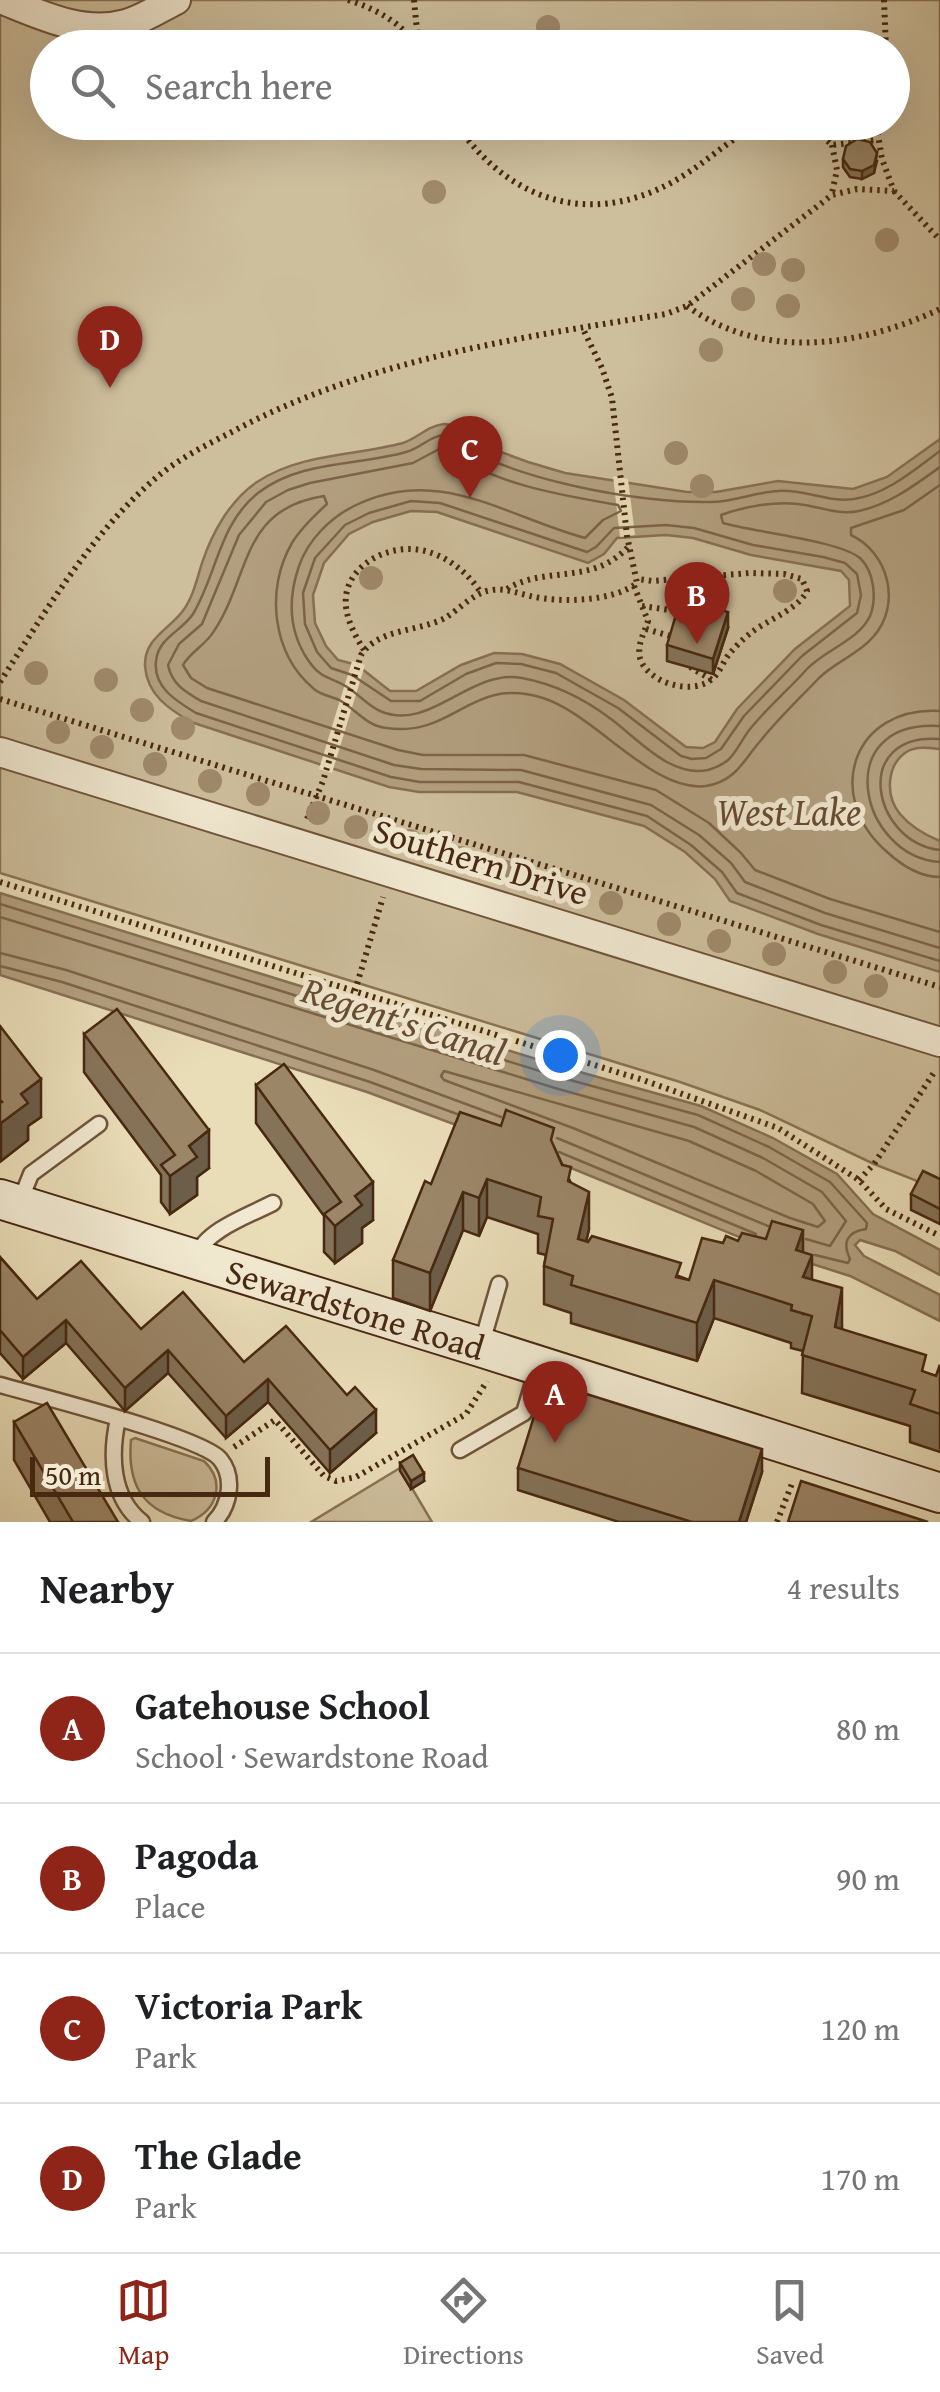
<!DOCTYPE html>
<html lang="en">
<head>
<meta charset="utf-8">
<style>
	:root { --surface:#fff; --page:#f2f2f2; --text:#202124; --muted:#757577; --line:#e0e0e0; --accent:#8f2418 }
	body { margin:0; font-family:"Gentium Book Plus",serif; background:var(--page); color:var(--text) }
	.scale { position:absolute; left:30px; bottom:25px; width:240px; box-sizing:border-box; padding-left:10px; border:5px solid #472811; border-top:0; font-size:28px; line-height:35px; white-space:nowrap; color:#472811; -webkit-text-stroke:8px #f1e9d1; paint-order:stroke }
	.you { position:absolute; left:560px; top:1055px; width:35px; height:35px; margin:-25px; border:8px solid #fff; border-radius:50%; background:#1a73e8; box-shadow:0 0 0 15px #1a73e833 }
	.badge { display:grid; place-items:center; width:65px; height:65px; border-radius:50%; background:var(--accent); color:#fff; font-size:32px; font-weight:700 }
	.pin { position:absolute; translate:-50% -82px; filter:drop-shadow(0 2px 5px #0008) }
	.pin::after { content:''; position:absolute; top:52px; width:35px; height:30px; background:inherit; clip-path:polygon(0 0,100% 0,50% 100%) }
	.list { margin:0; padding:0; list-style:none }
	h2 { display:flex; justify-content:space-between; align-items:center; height:130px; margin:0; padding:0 40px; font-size:42px }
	h2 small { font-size:32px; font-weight:400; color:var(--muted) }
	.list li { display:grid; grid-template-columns:65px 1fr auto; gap:30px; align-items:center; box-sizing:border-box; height:150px; padding:0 40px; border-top:2px solid var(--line) }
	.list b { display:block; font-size:38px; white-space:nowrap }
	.list p { margin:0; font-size:32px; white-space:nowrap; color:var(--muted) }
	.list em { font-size:32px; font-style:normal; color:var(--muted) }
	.icon { flex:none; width:55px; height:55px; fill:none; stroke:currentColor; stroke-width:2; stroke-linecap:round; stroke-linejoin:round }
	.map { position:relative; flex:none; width:940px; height:1522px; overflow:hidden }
	.search { position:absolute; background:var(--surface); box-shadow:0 10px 40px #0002; left:30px; right:30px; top:30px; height:110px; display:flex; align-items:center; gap:25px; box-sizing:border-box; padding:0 35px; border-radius:55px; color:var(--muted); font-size:38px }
	.sheet { height:730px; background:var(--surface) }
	nav { display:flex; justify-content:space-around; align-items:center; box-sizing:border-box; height:140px; border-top:2px solid var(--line); background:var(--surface); font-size:28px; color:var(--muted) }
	nav a { display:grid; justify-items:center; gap:5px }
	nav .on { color:var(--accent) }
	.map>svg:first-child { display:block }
</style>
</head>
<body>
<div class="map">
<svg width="940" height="1522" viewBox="0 0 940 1522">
	<rect width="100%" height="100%" fill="#e9ddb8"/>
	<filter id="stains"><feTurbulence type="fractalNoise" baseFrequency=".002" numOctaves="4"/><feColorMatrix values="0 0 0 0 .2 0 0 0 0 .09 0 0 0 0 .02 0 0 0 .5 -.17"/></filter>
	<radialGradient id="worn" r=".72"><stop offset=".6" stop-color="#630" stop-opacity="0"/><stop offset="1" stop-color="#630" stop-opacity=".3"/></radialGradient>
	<!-- green -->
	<g fill="#cdbe9c" stroke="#8a7356" stroke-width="2.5" fill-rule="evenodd">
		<path d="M0,0H940V1190L874,1164L760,1110L680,1082L0,873ZM48,48H892V122H48Z"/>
		<path d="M135,1438L204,1461C226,1482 217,1510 191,1521C143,1513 127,1485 131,1440Z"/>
		<polygon points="400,1468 432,1522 311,1522"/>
	</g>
	<!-- water -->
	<g fill="#b29f7f" stroke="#876f53" stroke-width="2.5" fill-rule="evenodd">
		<path d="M444,424L452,425L469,440L528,462L565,473L687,492H716L778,481L853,489L887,477L940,439V749C930,748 918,746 908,751C886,764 885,796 900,814C911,827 925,835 940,841V972L818,934L730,901L715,879L685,852L644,826L517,792H419L389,787L191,722C169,709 147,695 145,666C144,639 168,630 182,612C193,598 197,579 202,563C212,533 230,500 257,482C301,453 354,456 403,443C418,438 427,426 444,424ZM411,511L437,512L588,563L604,554L617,538L666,535L693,538L751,555L841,571L849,580L850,606L795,649L737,709L715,742L703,748L686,747L624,700L560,664L522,654L494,653L461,665L416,691H390L357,665L338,660L326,646L315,623L313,595L324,563L349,534L373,522Z"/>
		<polygon points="0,893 562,1067 701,1106 773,1138 837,1174 873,1214 940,1250 940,1275 895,1251 860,1240 855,1245 864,1256 940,1295 940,1321 850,1276 778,1253 559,1163 367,1092 0,975"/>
	</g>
	<!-- pier -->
	<g fill="#e9ddb8">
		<polygon points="613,476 628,479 635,535 620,537"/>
		<polygon points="352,661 365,665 332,773 319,769"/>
	</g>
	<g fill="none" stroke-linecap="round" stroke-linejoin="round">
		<!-- shore -->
		<g stroke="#7c6448" stroke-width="2.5">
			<path d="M940,451C914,470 887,494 854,499C829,503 804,489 778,491C756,492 733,502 711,502C641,504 501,479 448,435C431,434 422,448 406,452C358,466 300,460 258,493C219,524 217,574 193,614C182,631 158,638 156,661C153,687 176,701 196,713L391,777L420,782H519L647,816L691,845L722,872L737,893L821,925L940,961"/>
			<path d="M940,467C915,485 890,504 859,511C840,515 823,508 805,505C779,500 746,506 721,515L723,523C753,532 843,541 861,559C874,572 877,599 870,616C859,640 825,650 807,669C789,689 767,708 750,729C742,739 737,752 728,760C722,765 715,768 708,770C671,778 638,739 611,719C586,700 554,684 522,678C470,668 430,733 380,711C369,706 360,696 350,689C332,676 323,682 308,660C288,630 288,598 299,566C308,540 330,518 354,506C438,464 504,516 585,538L603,520L621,511L618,505C559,495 491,484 443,447L413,463L310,483L288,490L266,502L239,535L202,624L179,644L168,665C172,684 184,691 201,701L394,765L421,769L521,770L651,805L699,835L731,863L745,882L825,913L940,948"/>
			<path d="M940,485L904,510L851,528V535C889,553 902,605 873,637C859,654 835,662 819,678C800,698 779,718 762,739C744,759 737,781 706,786C653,793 596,715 543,698C470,675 455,738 386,728C367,726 356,710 341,701C332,696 322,696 314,689C272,654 265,589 292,543C300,529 315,515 327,504L324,496C240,509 251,575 214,631C206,645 191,651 183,665L191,678L207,688L398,750L423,755H524L656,790L709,823L741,853L755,870L830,899L940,932"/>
			<polygon points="411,501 440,503 587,552 596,547 614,528 666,525 694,528 753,545 823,557 845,563 857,574 861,595 857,613 802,656 744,716 721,749 706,758 692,759 681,756 618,708 556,673 521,664 496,663 466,674 420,701 391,701 352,675 331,668 317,652 305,624 303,593 315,558 345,525 369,513"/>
			<path d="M940,711C853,706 823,795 886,851C901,865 919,877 940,877"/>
			<path d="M940,726C829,719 859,857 940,862"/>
			<path d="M940,739C851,732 871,842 940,850"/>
			<path d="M0,904L559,1077L698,1115L769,1147L830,1182L867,1223L866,1229C847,1232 842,1242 850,1259L848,1263L815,1255"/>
			<polyline points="0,917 555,1088 694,1127 763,1158 822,1192 846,1221 830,1246 806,1239"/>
			<polyline points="0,953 66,970 374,1070 501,1117"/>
			<polyline points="0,966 62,982 370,1082 457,1114"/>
			<polygon points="444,1071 689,1141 756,1171 813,1204 825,1221 818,1227 790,1218 573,1128 444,1080 441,1076"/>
			<polyline points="557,1138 768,1226"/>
			<polyline points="559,1152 756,1234"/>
		</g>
		<defs>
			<g id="lane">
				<polyline points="19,1204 31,1174 99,1124"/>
				<path d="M197,1255C206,1230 250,1215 273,1203"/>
				<polyline points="481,1346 499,1284"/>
				<path d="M0,1385C36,1395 202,1437 220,1459C235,1477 230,1506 214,1522"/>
				<path d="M118,1419C110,1455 111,1498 142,1522"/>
				<polyline points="460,1450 524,1413 538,1366"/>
			</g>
			<g id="street">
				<path d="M3,0C41,15 83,36 126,24C143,19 160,8 176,0"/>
				<polyline points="0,752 940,1042"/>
			</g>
			<g id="secondary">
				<path id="s1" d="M0,1199L480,1347L940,1493"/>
			</g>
		</defs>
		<!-- lane casing -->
		<use href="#lane" stroke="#70553b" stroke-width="19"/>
		<!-- street casing -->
		<use href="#street" stroke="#70553b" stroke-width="32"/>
		<!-- secondary casing -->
		<use href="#secondary" stroke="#472811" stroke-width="42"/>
		<!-- path -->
		<g stroke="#472811" stroke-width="6" stroke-dasharray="2.5 5" stroke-linecap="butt">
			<path d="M348,0C376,9 400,22 418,46"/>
			<polyline points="414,0 418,41"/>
			<polyline points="884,0 886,48"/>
			<path d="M455,122C512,208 602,230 689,172C715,155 737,133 766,122"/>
			<polyline points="796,122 814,129 832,145 877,140"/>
			<polyline points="832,145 837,170 832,193"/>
			<polyline points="894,191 940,240"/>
			<path d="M687,306C762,361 860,347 940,309"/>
			<path d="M634,586L648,621C644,634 637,644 640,658C647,683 693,696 712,679C720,673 723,661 730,653C736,646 744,638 752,632C769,619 797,610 807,591L802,579L784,574L750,573L652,581L638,579"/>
			<path d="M507,589C546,565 593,586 629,546"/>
			<polyline points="642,606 684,612"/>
			<polyline points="646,629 674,637"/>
			<path d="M364,650C356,637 348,623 346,607C342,572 377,549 409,549C438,549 466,569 481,593"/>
			<polyline points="690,667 712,680"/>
			<path d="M0,682C46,611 91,533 157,477C177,460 204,446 228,434C363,360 516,338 666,314L687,306L832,195L857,189L894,191L882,159L876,122"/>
			<polyline points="0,699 940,987"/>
			<path d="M307,819L323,781L361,655C379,628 418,632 445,618C460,609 474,592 492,590C505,588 517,593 530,596C559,603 613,602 637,583L627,536L612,398L602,368L583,329"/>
			<polyline points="0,882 643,1080 778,1128 859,1180 886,1209 940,1236"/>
			<polyline points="355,991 383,897"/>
			<polyline points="859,1180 874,1164 935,1071"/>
			<polyline points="234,1447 275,1420 324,1476 336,1481 356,1477 466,1414 487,1381"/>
			<polyline points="777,1522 793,1481"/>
		</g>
		<!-- lane -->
		<use href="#lane" stroke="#f1e9d1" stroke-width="14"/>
		<!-- street -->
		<use href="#street" stroke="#f1e9d1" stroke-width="28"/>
		<!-- secondary -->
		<use href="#secondary" stroke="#f1e9d1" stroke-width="38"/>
	</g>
	<!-- trees -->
	<g fill="#9f8a6c">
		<circle cx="548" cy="27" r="12"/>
		<circle cx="434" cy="192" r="12"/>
		<circle cx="887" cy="240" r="12"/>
		<circle cx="764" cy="264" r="12"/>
		<circle cx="793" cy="270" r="12"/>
		<circle cx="743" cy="299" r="12"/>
		<circle cx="788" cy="306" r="12"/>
		<circle cx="711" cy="350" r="12"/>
		<circle cx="676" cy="453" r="12"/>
		<circle cx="702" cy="486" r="12"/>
		<circle cx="371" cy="578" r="12"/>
		<circle cx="785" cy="591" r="12"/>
		<circle cx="36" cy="673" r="12"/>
		<circle cx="106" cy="680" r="12"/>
		<circle cx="142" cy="710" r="12"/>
		<circle cx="183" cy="728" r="12"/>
		<circle cx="58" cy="732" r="12"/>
		<circle cx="102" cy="747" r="12"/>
		<circle cx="155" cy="764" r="12"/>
		<circle cx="210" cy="781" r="12"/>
		<circle cx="258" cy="794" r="12"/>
		<circle cx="318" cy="813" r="12"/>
		<circle cx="356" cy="827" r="12"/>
		<circle cx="410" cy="841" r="12"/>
		<circle cx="461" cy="858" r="12"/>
		<circle cx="505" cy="872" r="12"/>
		<circle cx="560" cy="889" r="12"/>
		<circle cx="611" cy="903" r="12"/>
		<circle cx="669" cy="924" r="12"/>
		<circle cx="719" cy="941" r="12"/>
		<circle cx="774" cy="954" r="12"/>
		<circle cx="835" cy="972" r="12"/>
		<circle cx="876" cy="986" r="12"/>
	</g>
	<!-- wall -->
	<g fill="#857359" stroke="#472811" stroke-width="2.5">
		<polygon points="843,159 877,161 874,173 862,179 850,177 843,167"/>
		<polygon points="728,628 713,674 667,661 667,645"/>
		<polygon points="0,1026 41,1117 28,1126 28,1140 1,1161 0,1159"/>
		<polygon points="84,1034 209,1168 197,1177 197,1195 170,1214 161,1202 161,1175 84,1072"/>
		<polygon points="256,1085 373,1220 362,1228 362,1243 335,1263 324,1252 324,1216 256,1123"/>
		<polygon points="501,1126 554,1147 571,1183 589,1229 586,1241 689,1280 723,1243 738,1241 803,1252 812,1280 842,1326 842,1329 926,1373 936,1376 940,1365 940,1452 910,1442 910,1426 802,1393 803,1351 791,1348 791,1343 714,1318 697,1361 571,1323 571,1313 544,1304 544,1266 546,1255 538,1253 538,1234 487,1217 479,1236 463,1230 430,1311 393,1298 393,1260 431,1184"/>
		<polygon points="940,1179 940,1224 911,1210 911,1194"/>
		<polygon points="0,1257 37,1299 141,1329 244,1362 376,1433 330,1473 268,1402 226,1438 168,1373 125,1411 66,1343 23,1379 0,1353"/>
		<polygon points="14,1422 118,1522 50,1522 14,1460"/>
		<polygon points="400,1463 424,1481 411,1489 400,1471"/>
		<polygon points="518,1468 762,1472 746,1522 619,1522 518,1490"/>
	</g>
	<!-- shaded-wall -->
	<g fill="#6c5e49" stroke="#472811" stroke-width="2.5">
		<polygon points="877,153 874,173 862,179 862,171"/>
		<polygon points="728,612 728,628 713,674 713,659"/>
		<polygon points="41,1079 41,1117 28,1126 28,1140 1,1161 1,1123 21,1094"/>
		<polygon points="209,1130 209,1168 197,1177 197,1195 170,1214 170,1176 189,1146"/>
		<polygon points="487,1179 487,1217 479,1236 479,1198"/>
		<polygon points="373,1182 373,1220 362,1228 362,1243 335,1263 335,1226 355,1196"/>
		<polygon points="463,1192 463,1230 430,1311 430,1273"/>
		<polygon points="589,1192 589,1229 578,1277 578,1239"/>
		<polygon points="803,1230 803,1268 796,1250"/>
		<polygon points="812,1255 812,1293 803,1315 803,1277"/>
		<polygon points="714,1280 714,1318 697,1361 697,1323"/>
		<polygon points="842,1288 842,1326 835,1365 835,1327"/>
		<polygon points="66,1320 66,1343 23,1379 23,1357"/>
		<polygon points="168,1350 168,1373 125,1411 125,1388"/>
		<polygon points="268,1379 268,1402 226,1438 226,1416"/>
		<polygon points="376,1410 376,1433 330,1473 330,1450"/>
		<polygon points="762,1449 762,1472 746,1522 739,1522"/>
		<polygon points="424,1473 424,1481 411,1489 411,1481"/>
	</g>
	<!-- building -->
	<g fill="#9b8668" stroke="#472811" stroke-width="2.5">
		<polygon points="857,139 870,142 877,153 874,165 862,171 850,169 843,159 846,146"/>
		<polygon points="681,598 728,612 713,659 667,645"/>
		<polygon points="117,1009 209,1130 189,1146 197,1157 170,1176 161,1165 175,1155 84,1034"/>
		<polygon points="0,1026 41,1079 21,1094 28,1103 1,1123 0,1121 0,1103 2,1102 0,1100"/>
		<polygon points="284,1064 373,1182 355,1196 362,1205 335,1226 324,1214 341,1202 256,1085"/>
		<polygon points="506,1110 554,1128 551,1140 562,1165 571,1167 568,1181 589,1192 578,1239 588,1242 592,1236 681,1263 676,1277 689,1280 702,1238 723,1243 726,1236 738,1241 742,1233 766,1239 772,1221 803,1230 796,1250 812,1255 803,1277 842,1288 835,1327 926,1355 922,1371 936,1376 940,1365 940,1414 910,1404 915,1390 802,1355 812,1316 791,1310 792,1305 714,1280 697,1323 571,1285 573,1276 544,1266 553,1219 538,1216 541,1197 487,1179 479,1198 463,1192 430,1273 393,1260 425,1181 431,1184 460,1112 501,1126"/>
		<polygon points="923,1171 940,1179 940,1209 911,1194"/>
		<polygon points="0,1257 37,1299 81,1261 141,1329 183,1292 244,1362 286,1326 347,1395 355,1387 376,1410 330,1450 268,1379 226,1416 168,1350 125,1388 66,1320 23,1357 0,1330"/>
		<polygon points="545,1381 762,1449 739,1522 692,1522 518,1468"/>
		<polygon points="47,1403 118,1522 73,1522 14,1422"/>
		<polygon points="413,1455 424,1473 411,1481 400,1463"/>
		<polygon points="801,1481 928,1522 788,1522"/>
	</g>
	<g text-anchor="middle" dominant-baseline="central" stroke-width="10" stroke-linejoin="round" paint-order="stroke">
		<!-- street labels -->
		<g font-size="35" fill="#472811" stroke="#f1e9d1">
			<text transform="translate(481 861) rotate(17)">Southern Drive</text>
			<text stroke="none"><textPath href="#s1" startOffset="372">Sewardstone Road</textPath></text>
		</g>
		<!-- water labels -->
		<g font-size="38" font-style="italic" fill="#674c32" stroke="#f1e9d1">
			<text x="789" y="811">West Lake</text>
			<text transform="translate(404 1020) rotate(18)">Regent's Canal</text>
		</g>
	</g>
	<rect width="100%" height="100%" filter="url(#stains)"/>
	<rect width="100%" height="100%" fill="url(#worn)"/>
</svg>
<div class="scale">50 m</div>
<div class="you"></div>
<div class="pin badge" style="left:555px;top:1443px">A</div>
<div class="pin badge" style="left:697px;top:644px">B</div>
<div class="pin badge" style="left:470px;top:498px">C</div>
<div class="pin badge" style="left:110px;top:388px">D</div>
<div class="search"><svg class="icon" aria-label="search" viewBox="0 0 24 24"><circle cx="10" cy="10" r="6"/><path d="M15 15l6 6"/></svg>Search here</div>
</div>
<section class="sheet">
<h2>Nearby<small>4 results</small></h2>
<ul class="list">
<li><span class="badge">A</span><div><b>Gatehouse School</b><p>School · Sewardstone Road</p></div><em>80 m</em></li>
<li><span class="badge">B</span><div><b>Pagoda</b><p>Place</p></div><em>90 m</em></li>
<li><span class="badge">C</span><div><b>Victoria Park</b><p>Park</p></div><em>120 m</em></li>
<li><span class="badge">D</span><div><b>The Glade</b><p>Park</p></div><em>170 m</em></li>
</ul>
</section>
<nav>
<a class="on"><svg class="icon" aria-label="map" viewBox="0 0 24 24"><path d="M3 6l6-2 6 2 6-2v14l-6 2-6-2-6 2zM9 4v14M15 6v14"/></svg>Map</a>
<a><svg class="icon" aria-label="directions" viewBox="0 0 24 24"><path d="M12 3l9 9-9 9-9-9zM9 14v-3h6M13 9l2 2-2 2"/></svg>Directions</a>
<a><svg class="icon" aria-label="saved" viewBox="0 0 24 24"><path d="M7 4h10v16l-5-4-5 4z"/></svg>Saved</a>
</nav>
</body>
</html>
